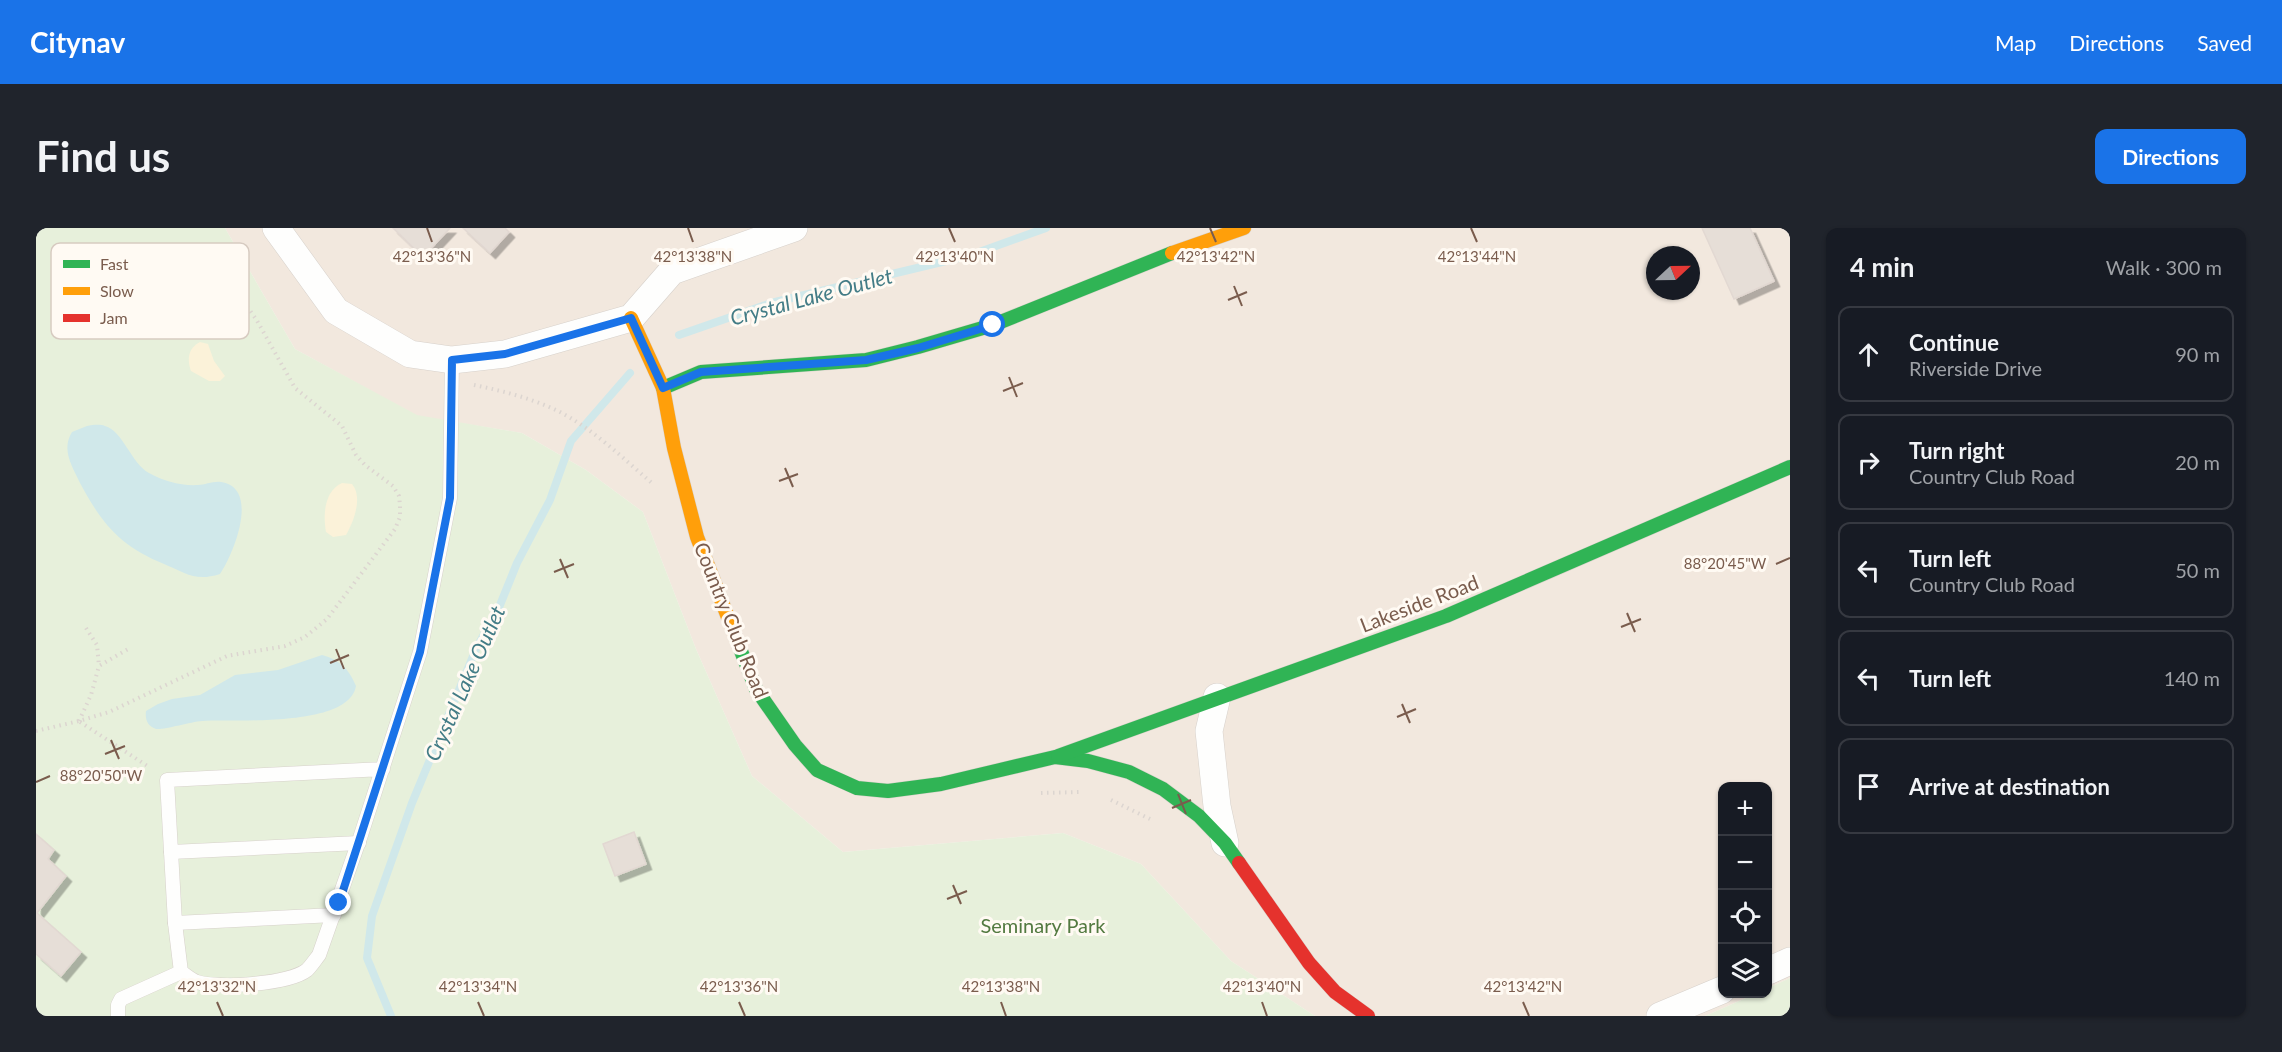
<!DOCTYPE html>
<html lang="en">
<head>
<meta charset="utf-8">
<style>
	:root { --surface:#171b24; --page:#20242c; --text:#f1f3f6; --muted:#9ea1a6; --line:#363941; --accent:#1a73e8 }
	body { margin:0; font-family:Lato,sans-serif; background:var(--page); color:var(--text) }
	.controls { position:absolute; right:18px; bottom:18px; display:grid; overflow:hidden; border-radius:12px; box-shadow:0 2px 4px #0004 }
	.controls button { width:54px; height:54px; display:grid; place-items:center; padding:0; border:0; border-bottom:2px solid var(--line); background:var(--surface); color:var(--text); font:30px sans-serif }
	.compass { position:absolute; left:1610px; top:18px; width:54px; height:54px; border-radius:50%; background:var(--surface); box-shadow:0 2px 4px #0004; rotate:68deg }
	.stop { position:absolute; width:18px; height:18px; margin:-14px; border:4px solid #1a73e8; border-radius:50%; background:#fff }
	.stop.end { background:#1a73e8; border-color:#fff; box-shadow:0 2px 6px #0008 }
	.list { margin:0; padding:0; list-style:none }
	h2 { display:flex; justify-content:space-between; align-items:center; height:78px; margin:0; padding:0 24px; font-size:26px }
	h2 small { font-size:20px; font-weight:400; color:var(--muted) }
	.list li { display:grid; grid-template-columns:39px 1fr auto; gap:18px; align-items:center; box-sizing:border-box; height:96px; margin:0 12px 12px; padding:0 12px; border:2px solid var(--line); border-radius:12px }
	.list b { display:block; font-size:22px; white-space:nowrap }
	.list p { margin:0; font-size:20px; white-space:nowrap; color:var(--muted) }
	.list em { font-size:20px; font-style:normal; color:var(--muted) }
	.icon { flex:none; width:33px; height:33px; fill:none; stroke:currentColor; stroke-width:2; stroke-linecap:round; stroke-linejoin:round }
	.map { position:relative; flex:none; width:1754px; height:788px; overflow:hidden; border-radius:12px }
	header { display:flex; align-items:center; gap:36px; box-sizing:border-box; height:84px; padding:0 30px; background:var(--accent); color:#fff }
	header strong { font-size:28px }
	nav { display:flex; gap:33px; margin-inline-start:auto; font-size:21px }
	.intro { display:flex; align-items:center; justify-content:space-between; box-sizing:border-box; height:144px; padding:0 36px }
	h1 { margin:0; font-size:42px }
	.button { padding:15px 27px; border-radius:12px; background:var(--accent); color:#fff; font-size:21px; font-weight:700 }
	main { display:flex; gap:36px; padding:0 36px }
	aside { flex:1; background:var(--surface); border-radius:12px; box-shadow:0 2px 4px #0004 }
	.map>svg:first-child { display:block }
</style>
</head>
<body>
<header>
<strong>Citynav</strong>
<nav><a>Map</a><a>Directions</a><a>Saved</a></nav>
</header>
<div class="intro"><h1>Find us</h1><a class="button">Directions</a></div>
<main>
<div class="map">
<svg width="1754" height="788" viewBox="0 0 1754 788">
	<defs>
		<filter id="shadow"><feDropShadow dx="5.5" dy="5.5" stdDeviation="0" flood-color="#0004"/></filter>
	</defs>
	<rect width="100%" height="100%" fill="#f9f5f0"/>
	<!-- residential -->
	<path fill="#f2e8de" fill-rule="evenodd" d="M189,0H1754V750L1732,760V558H1686V766H1719L1669,788H1279L1195,733L1105,636L1027,605L807,624L716,548L660,421L607,284L550,242L486,205L381,188L259,121ZM1619,27H1655V63H1619Z"/>
	<!-- green -->
	<g fill="#e7f0db">
		<polygon points="0,0 189,0 259,121 381,187 486,205 550,242 607,284 660,421 716,548 807,624 1027,605 1105,636 1195,733 1279,788 0,788"/>
		<polygon points="1754,750 1754,788 1669,788 1719,766 1732,766 1732,760"/>
	</g>
	<!-- sand -->
	<g fill="#fbf2d9">
		<path d="M164,114L172,116L178,133L189,148L184,153H173L155,143C151,131 152,120 164,114Z"/>
		<path d="M306,255L316,256C327,269 318,293 310,307L297,309L290,304C287,287 288,263 306,255Z"/>
	</g>
	<!-- water -->
	<g fill="#d0e8ea">
		<path d="M51,198C57,197 64,196 69,198C87,203 95,235 113,245C127,253 145,258 162,257C169,257 177,253 185,254C225,260 197,327 184,346C159,354 150,345 128,336C84,318 66,296 44,255C36,238 25,222 36,204Z"/>
		<path d="M286,427C304,432 313,441 320,458C313,500 198,491 166,493C154,494 128,502 120,501C111,498 109,491 110,483L122,476L136,471L164,467L199,447L242,442Z"/>
	</g>
	<g fill="none" stroke-linecap="round" stroke-linejoin="round">
		<!-- stream -->
		<g stroke="#d0e8ea" stroke-width="8">
			<polyline points="643,107 735,75 935,27 1010,0"/>
			<polyline points="355,788 331,730 336,688 376,575 440,421 464,377 481,335 514,272 535,213 594,145"/>
		</g>
	</g>
	<!-- building -->
	<g fill="#e6ded7" stroke="#e2d8d2" stroke-width="1.5" filter="url(#shadow)">
		<polygon points="357,0 414,0 387,29"/>
		<polygon points="427,0 469,0 473,4 454,25"/>
		<polygon points="1666,0 1714,0 1738,53 1698,71"/>
		<polygon points="598,604 610,636 579,648 567,616"/>
		<polygon points="0,606 18,622 12,631 30,648 1,685 45,724 25,748 0,726"/>
	</g>
	<g fill="none" stroke-linecap="round" stroke-linejoin="round">
		<defs>
			<g id="lane">
				<path d="M347,541L131,552L139,695L145,744C150,747 155,752 161,754C182,761 253,756 271,742C275,738 279,732 283,727L324,610L384,424L414,270L416,132"/>
				<polyline points="135,624 323,615"/>
				<polyline points="139,695 298,687"/>
				<polyline points="82,788 82,777 85,771 145,744"/>
			</g>
			<g id="street">
				<polyline points="240,0 300,83 374,126 416,132 469,126 595,90 636,43 758,0"/>
				<polyline points="1181,469 1173,503 1181,578 1189,615"/>
				<polyline points="1732,743 1754,733"/>
				<polyline points="1624,788 1686,762"/>
			</g>
			<g id="fast">
				<polyline points="627,160 665,144 830,132 882,119 957,97 1136,25"/>
				<polyline points="703,418 720,461 759,517 781,542 821,560 852,563 905,556 1019,529 1052,533 1093,544 1127,561 1163,588 1189,615 1203,635"/>
				<polyline points="1022,528 1410,388 1754,239"/>
			</g>
			<g id="slow">
				<polyline points="1136,25 1208,0"/>
				<polyline points="595,90 627,160 638,220 661,309 703,418"/>
			</g>
			<polyline id="jam" points="1203,635 1273,735 1299,764 1332,788"/>
		</defs>
		<!-- lane casing -->
		<use href="#lane" stroke="#d7d1cb" stroke-width="15"/>
		<!-- street casing -->
		<use href="#street" stroke="#d7d1cb" stroke-width="28"/>
		<!-- fast casing -->
		<use href="#fast" stroke="#d9d2cb" stroke-width="15"/>
		<!-- slow casing -->
		<use href="#slow" stroke="#d9d2cb" stroke-width="15"/>
		<!-- jam casing -->
		<use href="#jam" stroke="#d9d2cb" stroke-width="15"/>
		<!-- path -->
		<g stroke="#dcd5d0" stroke-width="4" stroke-dasharray="1.5 4.5" stroke-linecap="butt">
			<path d="M438,157C467,163 495,170 522,183C556,200 588,231 617,256"/>
			<polyline points="50,400 61,417 63,438"/>
			<polyline points="43,493 55,467 63,438 92,421"/>
			<polyline points="44,494 113,539"/>
			<polyline points="0,503 43,493 73,484 191,428 249,418 269,409 291,391 359,301 364,289 364,277 363,268 357,258 329,237 320,227 306,198 259,160 220,91 184,41 169,33 151,33"/>
			<polyline points="1005,565 1045,564"/>
			<polyline points="1075,572 1114,591"/>
		</g>
		<!-- lane -->
		<use href="#lane" stroke="#fefefd" stroke-width="14"/>
		<!-- street -->
		<use href="#street" stroke="#fefefd" stroke-width="27"/>
		<!-- fast -->
		<use href="#fast" stroke="#30b455" stroke-width="14"/>
		<!-- slow -->
		<use href="#slow" stroke="#ff9f0a" stroke-width="14"/>
		<!-- jam -->
		<use href="#jam" stroke="#e5322d" stroke-width="14"/>
	</g>
	<g fill="none" stroke-linecap="round" stroke-linejoin="round">
		<!-- route -->
		<polyline stroke="#1a73e8" stroke-width="8" points="303,675 384,424 414,270 416,132 469,126 595,90 627,160 665,144 830,132 882,120 957,97"/>
	</g>
	<!-- ticks -->
	<path fill="none" stroke="#7a5c4d" stroke-width="2" d="M391,0L396,14M652,0L657,14M913,0L919,14M1174,0L1180,14M1435,0L1441,14M1198,58L1206,78M1192,72L1211,64M973,149L981,169M967,163L987,155M749,240L757,259M743,253L762,246M524,331L532,350M1740,336L1754,330M518,344L538,336M1591,385L1599,404M1585,399L1605,391M300,421L308,441M294,435L313,427M1366,476L1374,495M1361,489L1380,481M75,512L83,531M69,526L89,518M0,554L14,548M1142,566L1150,586M1136,580L1155,572M917,657L925,676M911,671L931,663M181,774L187,788M442,774L448,788M703,774L709,788M965,774L970,788M1226,774L1231,788M1487,774L1493,788"/>
	<g text-anchor="middle" dominant-baseline="central" stroke-width="6" stroke-linejoin="round" paint-order="stroke">
		<!-- street labels -->
		<g font-size="20" fill="#7a5c4d" stroke="#fffaf3">
			<text transform="translate(1383 375) rotate(-21)">Lakeside Road</text>
			<text transform="translate(696 392) rotate(68)">Country Club Road</text>
		</g>
		<!-- park labels -->
		<g font-size="20" fill="#537a41" stroke="#fffaf3">
			<text x="1007" y="697">Seminary Park</text>
		</g>
		<!-- water labels -->
		<g font-size="21" font-style="italic" fill="#437c86" stroke="#fffaf3">
			<text transform="translate(775 68) rotate(-15)">Crystal Lake Outlet</text>
			<text transform="translate(428 455) rotate(-66)">Crystal Lake Outlet</text>
		</g>
	</g>
	<!-- legend -->
	<rect x="15" y="15" width="198" height="96" rx="9" fill="#fffaf3" stroke="#d7cbc1" stroke-width="1.5"/>
	<rect x="27" y="32" width="27" height="8" fill="#30b455"/>
	<rect x="27" y="59" width="27" height="8" fill="#ff9f0a"/>
	<rect x="27" y="86" width="27" height="8" fill="#e5322d"/>
	<g font-size="16" fill="#7a5c4d">
		<text x="64" y="42">Fast</text>
		<text x="64" y="69">Slow</text>
		<text x="64" y="96">Jam</text>
	</g>
	<g font-size="15" text-anchor="middle" fill="#7a5c4d" stroke="#fffaf3" stroke-width="6" stroke-linejoin="round" paint-order="stroke">
		<text x="396" y="34">42°13'36"N</text>
		<text x="657" y="34">42°13'38"N</text>
		<text x="919" y="34">42°13'40"N</text>
		<text x="1180" y="34">42°13'42"N</text>
		<text x="1441" y="34">42°13'44"N</text>
		<text x="1689" y="341">88°20'45"W</text>
		<text x="65" y="553">88°20'50"W</text>
		<text x="181" y="764">42°13'32"N</text>
		<text x="442" y="764">42°13'34"N</text>
		<text x="703" y="764">42°13'36"N</text>
		<text x="965" y="764">42°13'38"N</text>
		<text x="1226" y="764">42°13'40"N</text>
		<text x="1487" y="764">42°13'42"N</text>
	</g>
</svg>
<div class="controls">
<button>+</button>
<button>−</button>
<button><svg class="icon" aria-label="locate" viewBox="0 0 24 24"><circle cx="12" cy="12" r="6"/><path d="M12 2v4M12 18v4M2 12h4M18 12h4"/></svg></button>
<button><svg class="icon" aria-label="layers" viewBox="0 0 24 24"><path d="M12 4l9 5-9 5-9-5zM3 14l9 5 9-5"/></svg></button>
</div>
<svg class="compass" viewBox="-18 -18 36 36"><path d="M0-13l5 13h-10z" fill="#e53935"/><path d="M0 13l5-13h-10z" fill="#9ea1a6"/></svg>
<div class="stop" style="left:957px;top:97px"></div>
<div class="stop end" style="left:303px;top:675px"></div>
</div>
<aside>
<h2>4 min<small>Walk · 300 m</small></h2>
<ul class="list">
<li><svg class="icon" aria-label="ahead" viewBox="0 0 24 24"><path d="M12 20V5M6 11l6-6 6 6"/></svg><div><b>Continue</b><p>Riverside Drive</p></div><em>90 m</em></li>
<li><svg class="icon" aria-label="right" viewBox="0 0 24 24"><path d="M7 20v-9h11M14 6l5 5-5 5"/></svg><div><b>Turn right</b><p>Country Club Road</p></div><em>20 m</em></li>
<li><svg class="icon" aria-label="left" viewBox="0 0 24 24"><path d="M17 20v-9H6M10 6l-5 5 5 5"/></svg><div><b>Turn left</b><p>Country Club Road</p></div><em>50 m</em></li>
<li><svg class="icon" aria-label="left" viewBox="0 0 24 24"><path d="M17 20v-9H6M10 6l-5 5 5 5"/></svg><div><b>Turn left</b></div><em>140 m</em></li>
<li><svg class="icon" aria-label="arrive" viewBox="0 0 24 24"><path d="M6 21V4h12l-3 4 3 4H6"/></svg><div><b>Arrive at destination</b></div></li>
</ul>
</aside>
</main>
</body>
</html>
